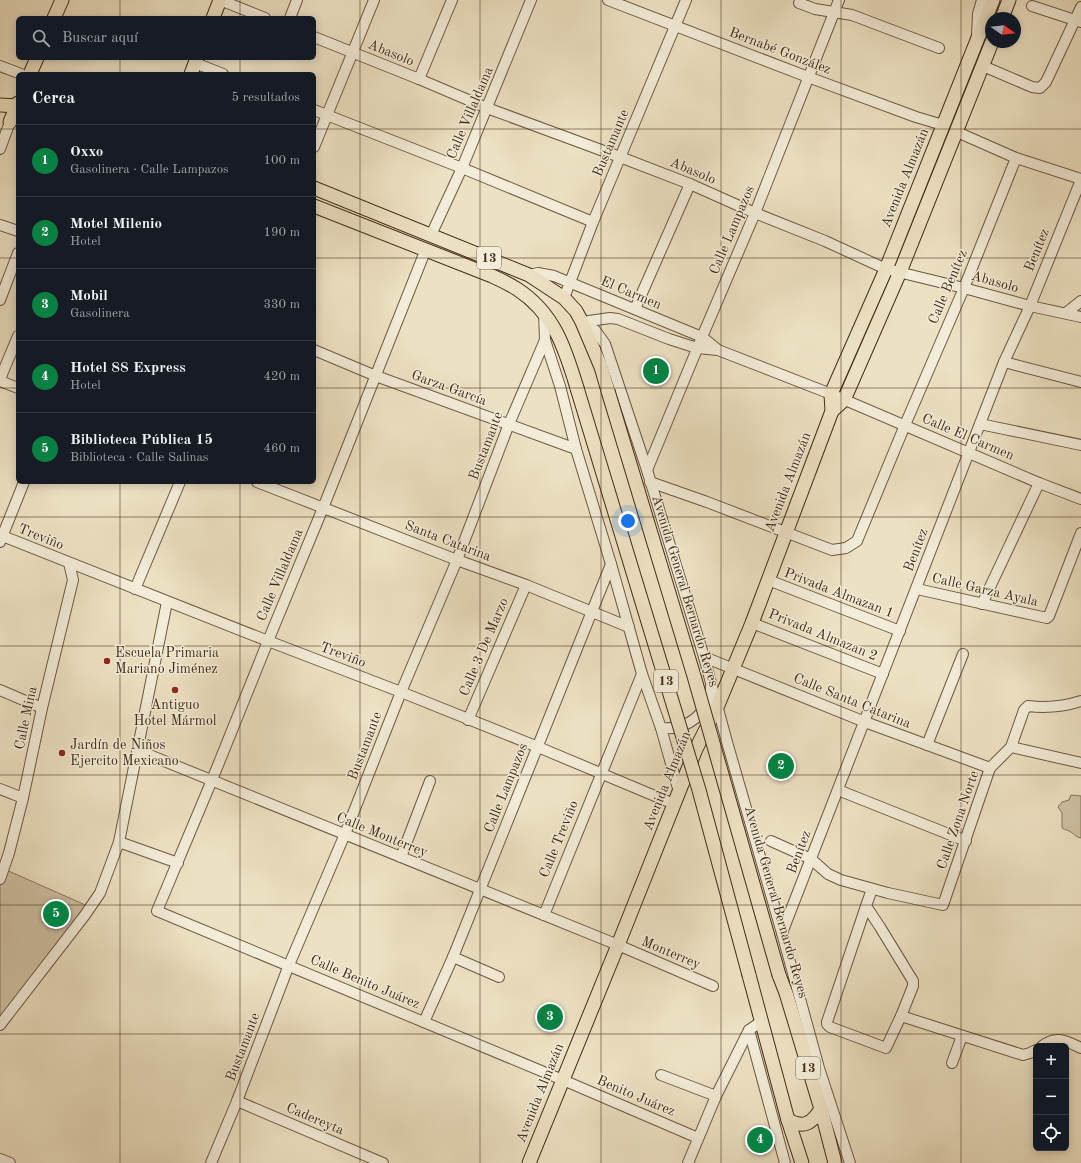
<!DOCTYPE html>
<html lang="es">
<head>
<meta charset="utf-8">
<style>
	:root { --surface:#171b24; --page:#20242c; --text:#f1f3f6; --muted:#9ea1a6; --line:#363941; --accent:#0b8043 }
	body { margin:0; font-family:"Old Standard TT",serif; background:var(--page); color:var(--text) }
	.controls { position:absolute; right:12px; bottom:12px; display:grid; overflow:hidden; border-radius:6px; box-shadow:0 2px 10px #0003 }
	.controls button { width:36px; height:36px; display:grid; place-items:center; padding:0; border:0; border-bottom:1px solid var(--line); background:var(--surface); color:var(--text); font:20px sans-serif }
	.compass { position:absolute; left:985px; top:12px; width:36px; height:36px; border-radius:50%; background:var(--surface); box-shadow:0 2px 10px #0003; rotate:104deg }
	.you { position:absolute; left:628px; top:521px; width:14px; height:14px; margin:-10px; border:3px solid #fff; border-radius:50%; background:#1a73e8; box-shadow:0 0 0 6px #1a73e833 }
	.badge { display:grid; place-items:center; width:26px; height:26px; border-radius:50%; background:var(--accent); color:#fff; font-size:13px; font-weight:700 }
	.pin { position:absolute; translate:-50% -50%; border:2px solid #fff; box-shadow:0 1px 4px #0006 }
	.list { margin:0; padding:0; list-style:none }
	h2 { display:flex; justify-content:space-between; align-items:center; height:52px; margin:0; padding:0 16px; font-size:17px }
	h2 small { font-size:13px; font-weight:400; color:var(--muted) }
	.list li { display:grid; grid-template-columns:26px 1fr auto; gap:12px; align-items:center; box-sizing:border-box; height:72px; padding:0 16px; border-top:1px solid var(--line) }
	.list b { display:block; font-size:15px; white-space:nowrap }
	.list p { margin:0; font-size:13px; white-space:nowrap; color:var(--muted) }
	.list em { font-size:13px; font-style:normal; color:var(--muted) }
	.icon { flex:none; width:22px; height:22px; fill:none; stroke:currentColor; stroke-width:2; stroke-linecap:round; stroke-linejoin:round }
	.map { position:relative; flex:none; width:1081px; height:1163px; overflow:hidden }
	.search { position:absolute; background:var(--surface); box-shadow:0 2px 10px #0003; left:16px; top:16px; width:300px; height:44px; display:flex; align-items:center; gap:10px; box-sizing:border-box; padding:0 14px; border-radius:6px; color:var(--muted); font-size:15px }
	.panel { position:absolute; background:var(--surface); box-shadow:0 2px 10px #0003; left:16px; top:72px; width:300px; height:412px; border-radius:6px }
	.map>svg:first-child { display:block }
</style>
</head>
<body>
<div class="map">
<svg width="1081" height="1163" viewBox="0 0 1081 1163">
	<rect width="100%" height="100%" fill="#ede1c3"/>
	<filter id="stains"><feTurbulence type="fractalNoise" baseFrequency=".005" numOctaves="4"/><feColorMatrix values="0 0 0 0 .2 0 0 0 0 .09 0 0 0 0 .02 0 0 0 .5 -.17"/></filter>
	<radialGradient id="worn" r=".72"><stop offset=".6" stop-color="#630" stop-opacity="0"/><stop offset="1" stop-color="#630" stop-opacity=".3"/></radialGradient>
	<!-- green -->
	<g fill="#d0c2a6" stroke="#88765e">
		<path d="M1071,795L1081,796V838C1076,837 1075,835 1071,832C1068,830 1065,830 1062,828V813L1058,807L1062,802L1069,800Z"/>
		<polygon points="4,869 90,907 0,1025 0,879"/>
	</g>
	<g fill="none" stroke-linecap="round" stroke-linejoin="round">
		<defs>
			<g id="minor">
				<polyline points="220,0 265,18"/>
				<polyline points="608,0 808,77 916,117 943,125"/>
				<polyline points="799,3 815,9 852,15 939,48"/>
				<polyline points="1032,6 1081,22"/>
				<polyline points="290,18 297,0"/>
				<polyline points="977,34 978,14 982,0"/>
				<polyline points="314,37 419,79 487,108 620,157 690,184 755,213 825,241 886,269 964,288 1030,306 1081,317"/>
				<polyline points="195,63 223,74"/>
				<polyline points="0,66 21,74"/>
				<polyline points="983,66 1032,87 1040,88 1046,82 1081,7"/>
				<polyline points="419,79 452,0"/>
				<polyline points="314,110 462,168 593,222"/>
				<polyline points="957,132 1016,158 1081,179"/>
				<polyline points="314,147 374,0"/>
				<polyline points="0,149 10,122"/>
				<polyline points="0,225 18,231"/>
				<polyline points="431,235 462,168 531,0"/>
				<polyline points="426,249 323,508 268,641 212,780 157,911 563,1080 698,1138"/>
				<polyline points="529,275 538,273 554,276 702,337 718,350 831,394 1039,483 1081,499"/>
				<polyline points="564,298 593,222 686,0"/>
				<polyline points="0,300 18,253"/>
				<polyline points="635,309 690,184"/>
				<polyline points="544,313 545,340 560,386 576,449 611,564 642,674 661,728 679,792"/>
				<polyline points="1066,313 1081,301"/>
				<polyline points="582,322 610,318 618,319 669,339 697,348 718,350"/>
				<polyline points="583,325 595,330 605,344 647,470 704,657 727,742 782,933 819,1068 850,1163"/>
				<polyline points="314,350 376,376 576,449"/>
				<polyline points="1004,362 1081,382"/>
				<polyline points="0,379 18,336"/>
				<polyline points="0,381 18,388"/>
				<polyline points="980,424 1081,445"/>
				<polyline points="647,470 702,337 755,213 839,0"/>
				<polyline points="257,482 457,560 526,585 629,627"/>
				<polyline points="650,482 707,502 832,550 846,548 857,541 905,425 964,288 1016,158"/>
				<polyline points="0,535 268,641 401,692 538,747 674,804"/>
				<polyline points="0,542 24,482"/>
				<polyline points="768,580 900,631"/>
				<polyline points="135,589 180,482"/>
				<polyline points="917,589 1047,618 1049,616 1081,533"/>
				<polyline points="982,604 1039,483"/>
				<polyline points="752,623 883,674"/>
				<polyline points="704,657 865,722 990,768"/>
				<polyline points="0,690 42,708"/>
				<polyline points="468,720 526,585"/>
				<path d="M661,728C687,731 710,713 711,686"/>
				<polyline points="927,745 963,654"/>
				<polyline points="1011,747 1081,763"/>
				<polyline points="137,750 618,945 713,986"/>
				<polyline points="0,789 23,798"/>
				<polyline points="838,790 966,841"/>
				<path d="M771,841L811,859L828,874L841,880L888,893L943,905L990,768L1011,747L1024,710L1028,706C1046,708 1063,707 1081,701"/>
				<polyline points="119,842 178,863"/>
				<polyline points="401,857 430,781"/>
				<polyline points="0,879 9,853 23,798 42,708 73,580 69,563"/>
				<polyline points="866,906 880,927 913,981 913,986 901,1016 886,1048 830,1027 827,1024 827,1022 866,906 872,889"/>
				<polyline points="544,915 642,674"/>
				<polyline points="782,933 1004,362 1030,306 1081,180"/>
				<polyline points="453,957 499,977"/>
				<polyline points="901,1016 1023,1055 1030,1053 1036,1050"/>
				<polyline points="424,1022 453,957 611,564"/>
				<polyline points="0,1025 85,915 100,893 119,842 167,602"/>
				<polyline points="749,1030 785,1163"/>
				<path d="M1042,1046C1057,1035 1066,1041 1081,1048"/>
				<polyline points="952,1063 962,1036"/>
				<polyline points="661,1075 716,1096"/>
				<polyline points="237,1101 383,1163"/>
				<polyline points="0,1159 10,1163"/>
				<polyline points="211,1163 237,1101 289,965 345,834 401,692 457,560 509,424 545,340"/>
				<polyline points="688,1163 716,1096 749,1030 762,1021"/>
			</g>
			<g id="major">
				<polyline points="54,18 62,0"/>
				<polyline points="213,18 220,0"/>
				<polyline points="1002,18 1009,0"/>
				<polyline points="30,74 37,58"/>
				<polyline points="191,74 197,58"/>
				<polyline points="0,105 18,106"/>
				<polyline points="10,122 18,103"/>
				<polyline points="314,188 529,275 564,298 576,311 582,322 601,367 608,391"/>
				<path d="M314,206L492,276C501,280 509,284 517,289C554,313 565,348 577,388"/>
				<polyline points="832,411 844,400 900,272 992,42"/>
				<polyline points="749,975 788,1120 802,1163"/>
				<polyline points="779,975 786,993 821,1109 835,1163"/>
				<path d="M788,1120C804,1129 812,1123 821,1109"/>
				<polyline points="529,1163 618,945 696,749 718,705 752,623 832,411 831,394 886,269 993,0"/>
			</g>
		</defs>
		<!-- minor casing -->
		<use href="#minor" stroke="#6c5841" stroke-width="12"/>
		<!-- major casing -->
		<use href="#major" stroke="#412a16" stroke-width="15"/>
		<!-- minor -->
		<use href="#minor" stroke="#f3ecd8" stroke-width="10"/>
		<!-- major -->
		<use href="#major" stroke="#ede1c3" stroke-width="13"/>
		<defs>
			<g id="major-bridge">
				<polyline points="577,388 699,790 749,975"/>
				<polyline points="608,391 694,676 779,975"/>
			</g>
		</defs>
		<!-- major-bridge casing -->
		<use href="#major-bridge" stroke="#412a16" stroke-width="15" stroke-linecap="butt"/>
		<!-- major-bridge -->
		<use href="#major-bridge" stroke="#ede1c3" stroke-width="13"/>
	</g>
	<!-- grid -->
	<path fill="none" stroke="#412a16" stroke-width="1" stroke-opacity="0.55" d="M120,0V18M240,0V18M360,0V1163M480,0V1163M601,0V1163M721,0V1163M841,0V1163M961,0V1163M120,58V74M240,58V74M0,129H18M314,129H1081M0,258H18M314,258H1081M0,388H18M314,388H1081M120,482V1163M240,482V1163M0,517H1081M0,646H1081M0,775H1081M0,905H1081M0,1034H1081"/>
	<!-- markers -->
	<g fill="#8f2418" stroke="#f3ecd8" stroke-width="1.5">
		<circle cx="107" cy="661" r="4"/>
		<circle cx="175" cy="690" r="4"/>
		<circle cx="62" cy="753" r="4"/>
	</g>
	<g text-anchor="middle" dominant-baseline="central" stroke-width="3" stroke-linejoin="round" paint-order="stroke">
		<!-- shield labels -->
		<g fill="#f3ecd8" stroke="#766450" stroke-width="1">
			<rect x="477" y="247" width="24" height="22" rx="3"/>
			<rect x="654" y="670" width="24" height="22" rx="3"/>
			<rect x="796" y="1057" width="24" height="22" rx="3"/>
		</g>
		<g font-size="13" font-weight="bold" fill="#412a16">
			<text x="489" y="258">13</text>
			<text x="666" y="681">13</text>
			<text x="808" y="1068">13</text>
		</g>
		<!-- street labels -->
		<g font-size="14" fill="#412a16" stroke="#f3ecd8">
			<text transform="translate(780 51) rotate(21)">Bernabé González</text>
			<text transform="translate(391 53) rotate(22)">Abasolo</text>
			<text transform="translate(470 113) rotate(-67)">Calle Villaldama</text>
			<text transform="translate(611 143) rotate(-67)">Bustamante</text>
			<text transform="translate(693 171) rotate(23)">Abasolo</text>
			<text transform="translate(905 178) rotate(-68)">Avenida Almazán</text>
			<text transform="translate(732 230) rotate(-67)">Calle Lampazos</text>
			<text transform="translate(1037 250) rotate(-68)">Benítez</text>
			<text transform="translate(995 282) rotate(16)">Abasolo</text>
			<text transform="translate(948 287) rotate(-67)">Calle Benítez</text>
			<text transform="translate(631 293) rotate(23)">El Carmen</text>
			<text transform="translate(449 388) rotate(20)">Garza García</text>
			<text transform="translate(968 437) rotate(23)">Calle El Carmen</text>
			<text transform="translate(486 446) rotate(-69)">Bustamante</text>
			<text transform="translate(788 482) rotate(-69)">Avenida Almazán</text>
			<text transform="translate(41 537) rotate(22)">Treviño</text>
			<text transform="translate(448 541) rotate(21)">Santa Catarina</text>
			<text transform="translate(916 550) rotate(-69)">Benítez</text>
			<text transform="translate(280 575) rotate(-67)">Calle Villaldama</text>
			<text transform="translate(985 590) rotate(13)">Calle Garza Ayala</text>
			<text transform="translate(685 591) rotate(73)">Avenida General Bernardo Reyes</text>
			<text transform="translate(839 593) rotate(21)">Privada Almazan 1</text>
			<text transform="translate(823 635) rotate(22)">Privada Almazan 2</text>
			<text transform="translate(484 647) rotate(-67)">Calle 3 De Marzo</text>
			<text transform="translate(343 655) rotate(21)">Treviño</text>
			<text transform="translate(852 701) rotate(22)">Calle Santa Catarina</text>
			<text transform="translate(26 718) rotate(-78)">Calle Mina</text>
			<text transform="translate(365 746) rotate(-69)">Bustamante</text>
			<text transform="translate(667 781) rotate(-68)">Avenida Almazán</text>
			<text transform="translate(506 788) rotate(-68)">Calle Lampazos</text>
			<text transform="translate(958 820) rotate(-71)">Calle Zona Norte</text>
			<text transform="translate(382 835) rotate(22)">Calle Monterrey</text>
			<text transform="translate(559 839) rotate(-68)">Calle Treviño</text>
			<text transform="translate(799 852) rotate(-69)">Benítez</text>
			<text transform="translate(776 902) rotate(74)">Avenida General Bernardo Reyes</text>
			<text transform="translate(671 953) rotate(23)">Monterrey</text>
			<text transform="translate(365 982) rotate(23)">Calle Benito Juárez</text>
			<text transform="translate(243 1047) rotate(-69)">Bustamante</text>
			<text transform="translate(540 1093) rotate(-68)">Avenida Almazán</text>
			<text transform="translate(636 1096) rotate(23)">Benito Juárez</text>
			<text transform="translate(315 1119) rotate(23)">Cadereyta</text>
		</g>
		<!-- poi labels -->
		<g font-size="14" fill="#412a16" stroke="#f3ecd8" text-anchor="start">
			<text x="115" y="653">Escuela Primaria<tspan x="115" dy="16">Mariano Jiménez</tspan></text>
			<text x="175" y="705" text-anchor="middle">Antiguo<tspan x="175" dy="16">Hotel Mármol</tspan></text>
			<text x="70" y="745">Jardín de Niños<tspan x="70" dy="16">Ejercito Mexicano</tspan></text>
		</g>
	</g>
	<rect width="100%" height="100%" filter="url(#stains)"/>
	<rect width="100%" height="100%" fill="url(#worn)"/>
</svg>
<div class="controls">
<button>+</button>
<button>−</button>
<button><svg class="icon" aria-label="locate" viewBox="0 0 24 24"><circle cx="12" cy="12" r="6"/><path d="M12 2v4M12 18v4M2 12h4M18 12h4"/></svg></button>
</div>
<svg class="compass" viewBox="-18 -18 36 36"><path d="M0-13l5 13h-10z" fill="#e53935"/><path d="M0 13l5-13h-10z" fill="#9ea1a6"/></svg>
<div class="you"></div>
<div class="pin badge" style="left:656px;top:371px">1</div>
<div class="pin badge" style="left:781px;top:766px">2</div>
<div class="pin badge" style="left:550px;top:1017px">3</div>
<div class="pin badge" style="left:760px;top:1140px">4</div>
<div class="pin badge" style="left:56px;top:914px">5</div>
<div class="search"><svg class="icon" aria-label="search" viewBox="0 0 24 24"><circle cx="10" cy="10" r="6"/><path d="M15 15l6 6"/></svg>Buscar aquí</div>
<section class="panel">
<h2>Cerca<small>5 resultados</small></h2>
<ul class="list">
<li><span class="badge">1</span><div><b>Oxxo</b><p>Gasolinera · Calle Lampazos</p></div><em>100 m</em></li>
<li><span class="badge">2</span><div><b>Motel Milenio</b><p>Hotel</p></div><em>190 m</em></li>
<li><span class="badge">3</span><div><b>Mobil</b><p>Gasolinera</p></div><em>330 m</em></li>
<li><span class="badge">4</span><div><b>Hotel 88 Express</b><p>Hotel</p></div><em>420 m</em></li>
<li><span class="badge">5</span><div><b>Biblioteca Pública 15</b><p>Biblioteca · Calle Salinas</p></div><em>460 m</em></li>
</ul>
</section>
</div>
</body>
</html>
